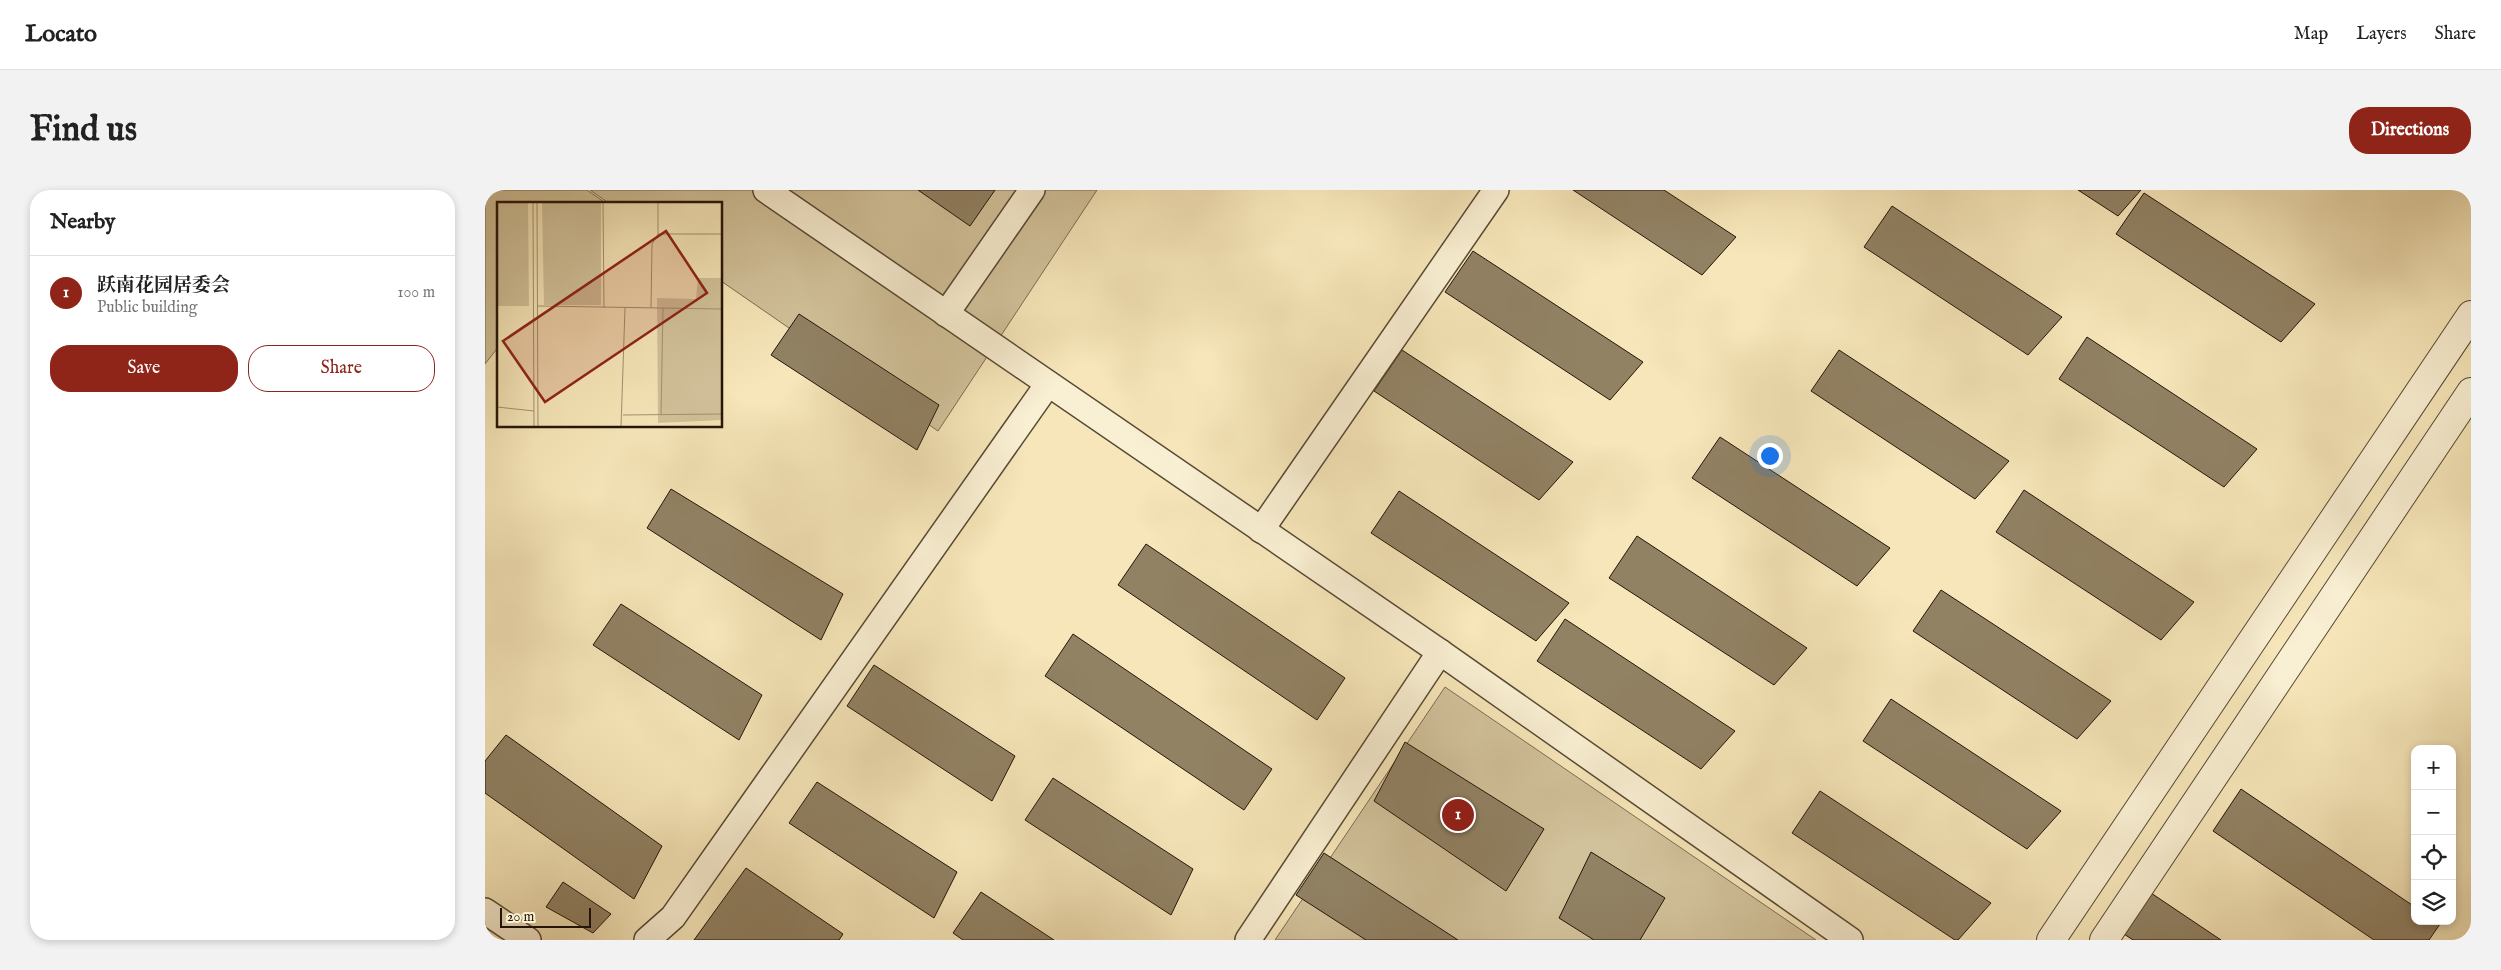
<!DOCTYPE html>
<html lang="en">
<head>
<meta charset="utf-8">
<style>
	:root { --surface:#fff; --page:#f2f2f2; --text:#222; --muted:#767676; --line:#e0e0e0; --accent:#8f2418 }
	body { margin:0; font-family:"IM FELL English","Noto Serif SC",serif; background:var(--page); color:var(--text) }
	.controls { position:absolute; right:15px; bottom:15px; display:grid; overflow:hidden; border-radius:10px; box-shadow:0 2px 8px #0003 }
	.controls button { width:45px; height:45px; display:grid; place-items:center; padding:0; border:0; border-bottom:1px solid var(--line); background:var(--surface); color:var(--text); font:25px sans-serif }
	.scale { position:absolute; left:15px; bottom:12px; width:91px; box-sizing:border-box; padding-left:5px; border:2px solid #241507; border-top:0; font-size:14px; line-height:18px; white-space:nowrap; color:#241507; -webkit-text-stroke:4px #f9efd2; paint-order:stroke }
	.you { position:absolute; left:1284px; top:265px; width:18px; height:18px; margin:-12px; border:4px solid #fff; border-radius:50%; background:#1a73e8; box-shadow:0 0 0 8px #1a73e833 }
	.badge { display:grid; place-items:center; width:32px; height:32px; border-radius:50%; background:var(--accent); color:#fff; font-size:16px; font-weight:700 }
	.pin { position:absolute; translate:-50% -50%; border:2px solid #fff; box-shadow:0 1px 5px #0006 }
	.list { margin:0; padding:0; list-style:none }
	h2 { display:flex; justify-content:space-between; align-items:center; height:65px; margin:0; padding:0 20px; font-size:21px }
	h2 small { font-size:16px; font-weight:400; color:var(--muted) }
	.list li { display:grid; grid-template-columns:32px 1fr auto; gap:15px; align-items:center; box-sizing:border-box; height:75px; padding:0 20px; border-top:1px solid var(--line) }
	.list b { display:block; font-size:19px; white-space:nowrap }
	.list p { margin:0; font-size:16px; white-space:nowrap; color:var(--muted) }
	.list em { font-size:16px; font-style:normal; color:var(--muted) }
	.actions { display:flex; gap:10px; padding:15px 20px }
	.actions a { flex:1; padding:11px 0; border:1px solid var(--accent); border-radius:20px; text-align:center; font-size:18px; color:var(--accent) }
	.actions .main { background:var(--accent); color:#fff }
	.icon { flex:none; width:28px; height:28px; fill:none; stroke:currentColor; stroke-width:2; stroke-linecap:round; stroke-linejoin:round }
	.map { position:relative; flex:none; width:1986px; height:750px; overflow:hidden; border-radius:20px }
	header { display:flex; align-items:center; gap:30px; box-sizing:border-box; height:70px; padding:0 25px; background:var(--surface); border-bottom:1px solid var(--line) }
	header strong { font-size:24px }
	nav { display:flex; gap:28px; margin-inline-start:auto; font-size:18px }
	.intro { display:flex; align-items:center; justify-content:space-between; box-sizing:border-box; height:120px; padding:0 30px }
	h1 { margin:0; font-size:35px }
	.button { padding:12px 22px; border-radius:20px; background:var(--accent); color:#fff; font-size:18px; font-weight:700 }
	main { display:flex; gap:30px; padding:0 30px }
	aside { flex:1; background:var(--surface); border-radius:20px; box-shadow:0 2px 8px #0003 }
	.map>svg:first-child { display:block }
</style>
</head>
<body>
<header>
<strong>Locato</strong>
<nav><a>Map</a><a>Layers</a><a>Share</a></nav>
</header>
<div class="intro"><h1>Find us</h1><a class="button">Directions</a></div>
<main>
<aside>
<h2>Nearby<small></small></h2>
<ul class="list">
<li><span class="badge">1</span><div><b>跃南花园居委会</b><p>Public building</p></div><em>100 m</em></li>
</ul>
<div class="actions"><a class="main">Save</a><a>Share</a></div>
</aside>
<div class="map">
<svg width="1986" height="750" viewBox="0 0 1986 750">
	<rect width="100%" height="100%" fill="#f6e6b9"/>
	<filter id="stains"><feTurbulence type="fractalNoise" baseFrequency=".004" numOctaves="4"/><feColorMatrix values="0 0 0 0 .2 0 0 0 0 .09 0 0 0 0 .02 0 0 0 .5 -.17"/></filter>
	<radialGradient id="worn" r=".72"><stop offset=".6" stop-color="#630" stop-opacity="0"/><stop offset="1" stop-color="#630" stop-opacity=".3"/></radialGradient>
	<!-- green -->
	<g fill="#d2c29b" stroke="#7b6c51">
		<polygon points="0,0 102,0 122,14 14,14 14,156 0,174"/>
		<polygon points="105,0 612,0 453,241 236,91 236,14 125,14"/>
		<polygon points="960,497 1331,750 790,750"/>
	</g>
	<!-- building -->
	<g fill="#918264" stroke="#241507">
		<polygon points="433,0 510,0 485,36"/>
		<polygon points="1088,0 1179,0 1251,47 1217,85"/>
		<polygon points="1593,0 1656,0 1633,26"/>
		<polygon points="1659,3 1830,114 1796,152 1631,44"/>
		<polygon points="1407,16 1577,127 1543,165 1379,57"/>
		<polygon points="988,61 1158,172 1125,210 960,102"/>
		<polygon points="314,124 454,215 432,260 286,165"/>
		<polygon points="1602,147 1772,259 1739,297 1574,189"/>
		<polygon points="917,160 1088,272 1054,310 889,201"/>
		<polygon points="1354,160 1524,271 1490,309 1326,201"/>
		<polygon points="1235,247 1405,358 1372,396 1207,288"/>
		<polygon points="186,299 358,404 336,450 162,338"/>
		<polygon points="1539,300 1709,412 1676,450 1511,342"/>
		<polygon points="914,301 1084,413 1051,451 886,343"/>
		<polygon points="1152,346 1322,458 1289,495 1124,388"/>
		<polygon points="661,354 860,488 832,530 633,395"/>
		<polygon points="1456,400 1626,511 1592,549 1428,441"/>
		<polygon points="136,414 277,505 254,550 108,455"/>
		<polygon points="1080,429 1250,541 1216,579 1052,471"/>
		<polygon points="588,444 787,579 759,620 560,486"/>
		<polygon points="389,475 530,566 507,611 362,516"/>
		<polygon points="1406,509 1576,621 1542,659 1378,551"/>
		<polygon points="21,545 177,656 149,709 0,603 0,571"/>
		<polygon points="920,552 1059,639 1021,701 889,611"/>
		<polygon points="568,588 708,679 686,725 540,630"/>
		<polygon points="332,592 472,682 449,728 304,633"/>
		<polygon points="1756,599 1930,717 1930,731 1951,731 1955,734 1944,750 1889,750 1728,641"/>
		<polygon points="1335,601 1506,713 1473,750 1470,750 1307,643"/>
		<polygon points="1106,662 1180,708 1155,750 1109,750 1074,728"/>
		<polygon points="839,663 973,750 881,750 811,705"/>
		<polygon points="261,678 358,744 354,750 209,750"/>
		<polygon points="78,692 126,724 108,743 61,717"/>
		<polygon points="1663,701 1736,750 1648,750 1636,742"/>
		<polygon points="496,702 569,750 478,750 468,743"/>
	</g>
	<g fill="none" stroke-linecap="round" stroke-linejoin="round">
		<defs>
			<g id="minor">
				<polyline points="281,0 955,462 1365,750"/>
				<polyline points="461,124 547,0"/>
				<polyline points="776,340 1011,0"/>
				<polyline points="0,721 43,750"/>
				<polyline points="162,750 188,727 563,194"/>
				<polyline points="763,750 955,462"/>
			</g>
			<g id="tertiary">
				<polyline points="1566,750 1986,125"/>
				<polyline points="1619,750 1986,202"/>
			</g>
		</defs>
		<!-- minor casing -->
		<use href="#minor" stroke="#584934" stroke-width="28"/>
		<!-- tertiary casing -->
		<use href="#tertiary" stroke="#584934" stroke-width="30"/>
		<!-- minor -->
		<use href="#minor" stroke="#f9efd2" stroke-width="25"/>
		<!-- tertiary -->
		<use href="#tertiary" stroke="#f9efd2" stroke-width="28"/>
	</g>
	<!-- overview -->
	<g transform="translate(12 12)">
		<rect width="225" height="225" fill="#f6e6b9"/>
		<path d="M0,0H31L32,104H0ZM45,0H104V103H47ZM201,76H225V218L161,221L160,96L199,97Z" fill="#d2c29b"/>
		<path fill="none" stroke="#a29272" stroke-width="1" d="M36,0L37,225M40,0L41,225M106,0L107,106M161,0V32H225M41,104L225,107M154,106L155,42L161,32M0,205L37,209M164,212L166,106M126,213L225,212M124,225L128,106"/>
		<path fill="#8f2418" fill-opacity="0.15" stroke="#8f2418" stroke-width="2.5" d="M169,29L210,91L48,200L6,139Z"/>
		<rect width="225" height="225" fill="none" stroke="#241507" stroke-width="2.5"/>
	</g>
	<rect width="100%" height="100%" filter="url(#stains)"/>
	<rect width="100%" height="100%" fill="url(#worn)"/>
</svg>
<div class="controls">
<button>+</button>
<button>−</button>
<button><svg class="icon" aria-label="locate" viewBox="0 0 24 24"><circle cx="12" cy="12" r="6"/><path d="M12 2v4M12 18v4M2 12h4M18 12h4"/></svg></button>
<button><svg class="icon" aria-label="layers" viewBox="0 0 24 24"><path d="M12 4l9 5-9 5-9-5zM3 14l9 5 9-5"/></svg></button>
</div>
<div class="scale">20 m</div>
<div class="you"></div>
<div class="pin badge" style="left:973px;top:625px">1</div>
</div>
</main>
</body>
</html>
